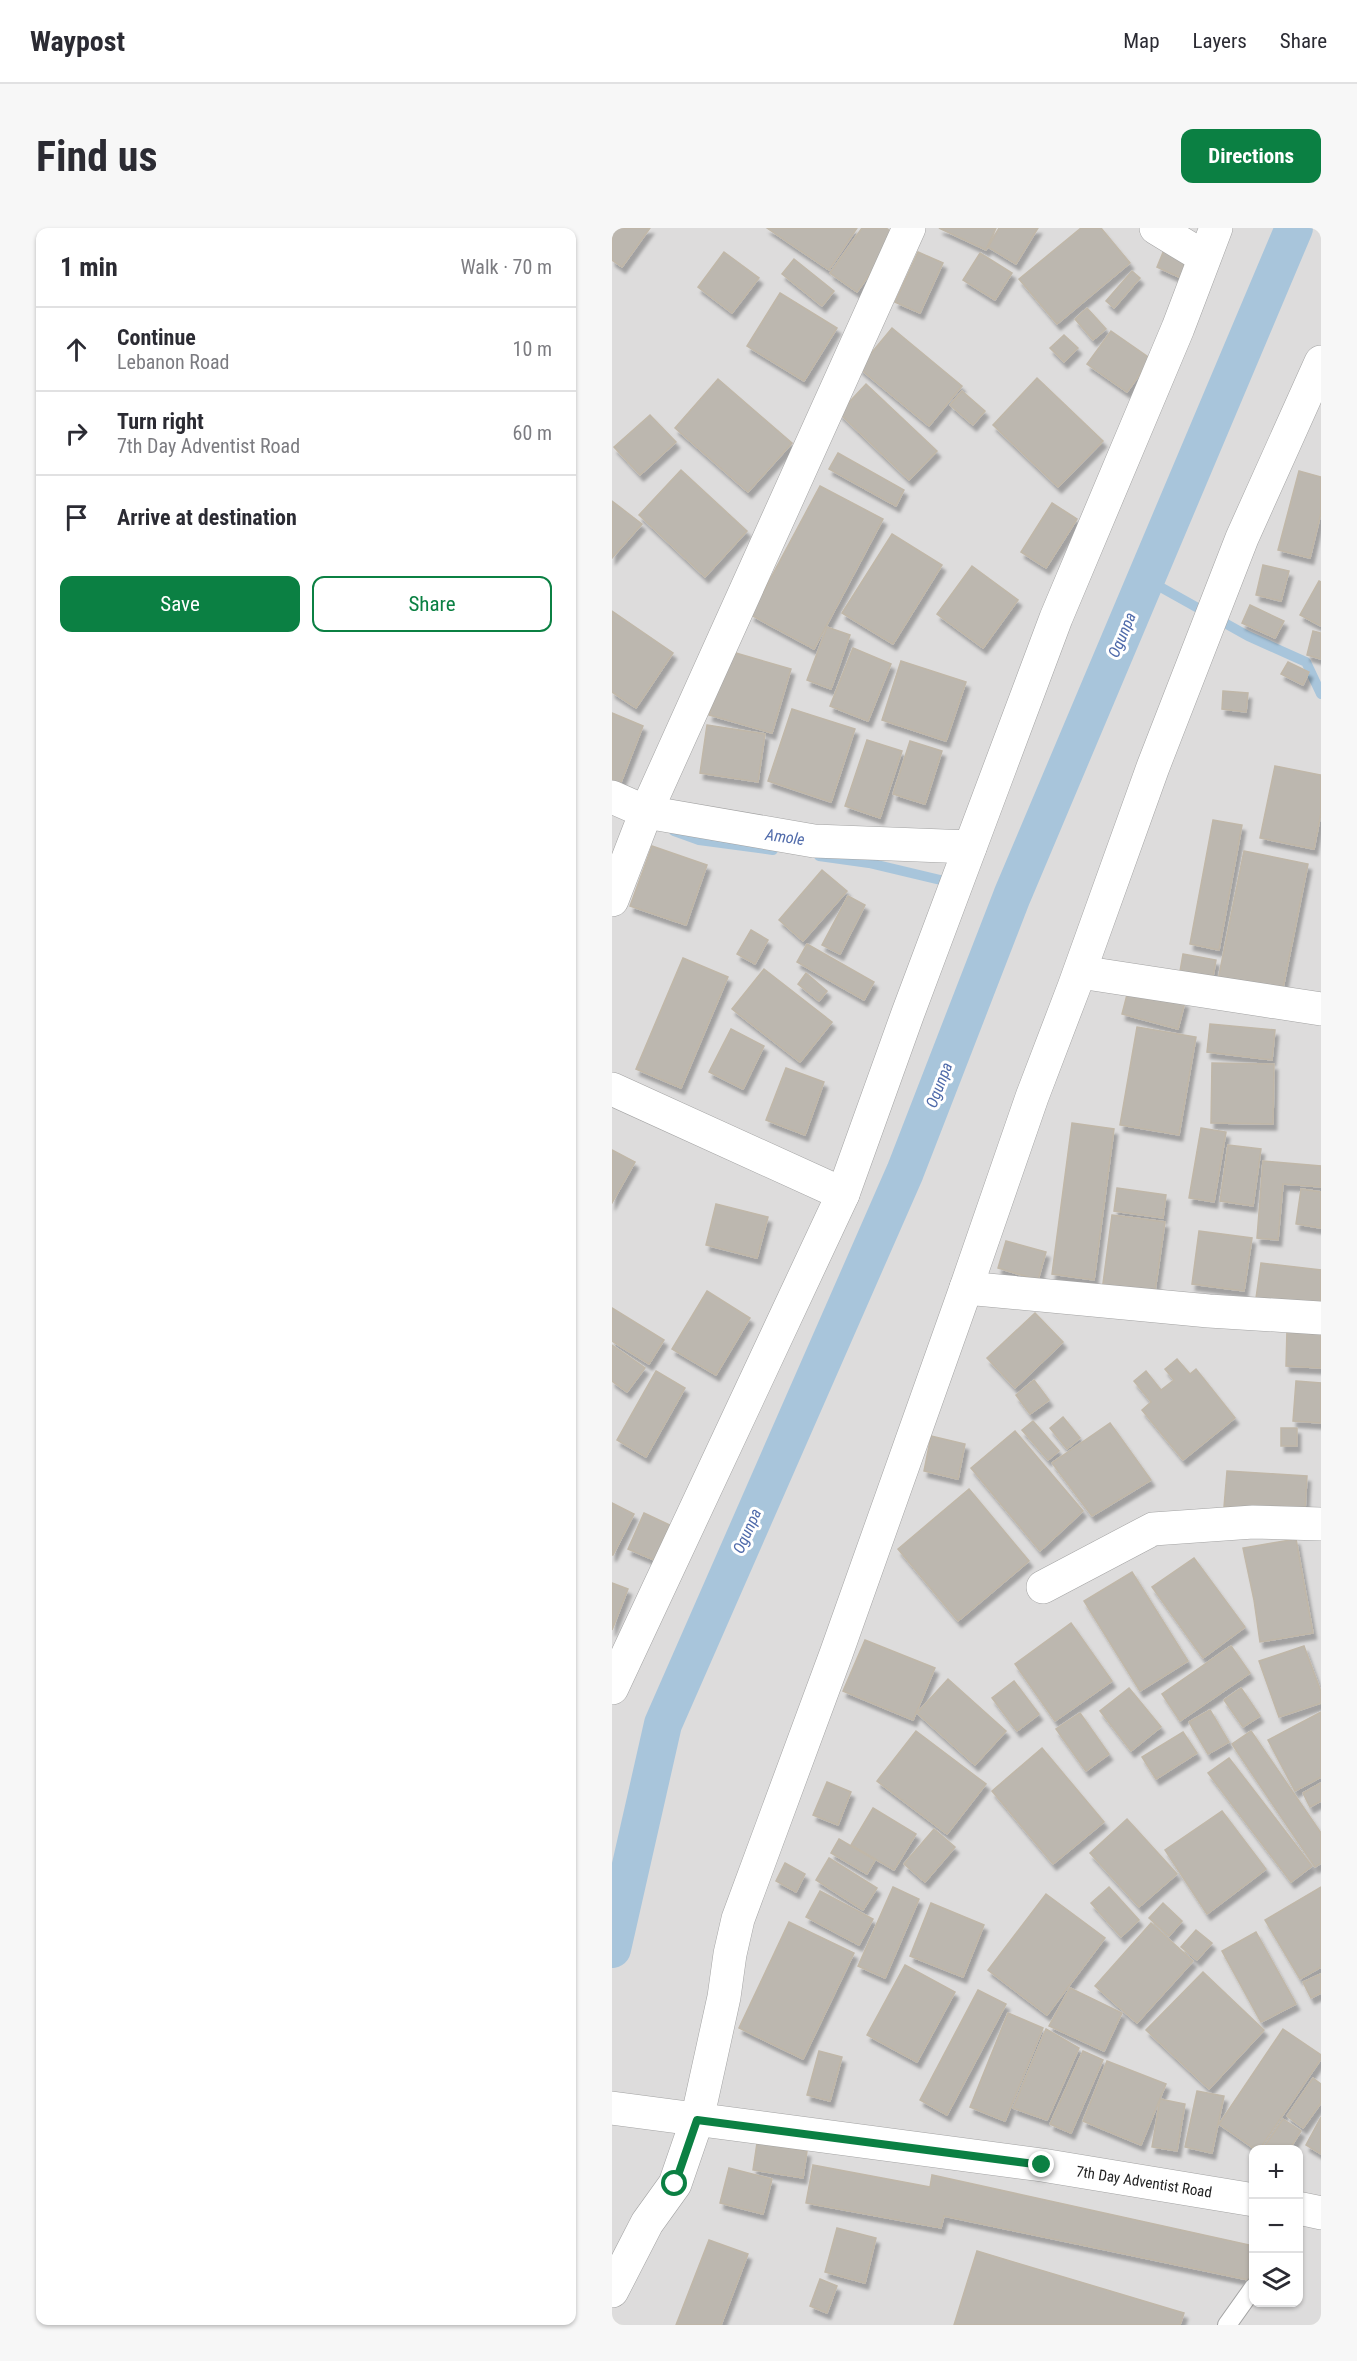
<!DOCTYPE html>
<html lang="en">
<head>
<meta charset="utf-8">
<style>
	:root { --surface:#fff; --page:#f7f7f7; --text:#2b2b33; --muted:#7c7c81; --line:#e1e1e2; --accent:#0b8043 }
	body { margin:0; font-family:"Roboto Condensed",sans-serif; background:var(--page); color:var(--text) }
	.controls { position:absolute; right:18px; bottom:18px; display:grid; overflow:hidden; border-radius:12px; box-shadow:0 2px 4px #0004 }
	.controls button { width:54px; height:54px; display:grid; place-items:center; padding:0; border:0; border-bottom:2px solid var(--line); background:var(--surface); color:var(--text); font:30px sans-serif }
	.stop { position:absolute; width:18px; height:18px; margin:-14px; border:4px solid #0b8043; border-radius:50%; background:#fff }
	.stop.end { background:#0b8043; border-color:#fff; box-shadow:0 2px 6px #0008 }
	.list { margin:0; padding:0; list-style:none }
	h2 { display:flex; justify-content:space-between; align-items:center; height:78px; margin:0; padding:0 24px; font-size:26px }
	h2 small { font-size:20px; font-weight:400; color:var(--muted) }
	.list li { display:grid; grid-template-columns:39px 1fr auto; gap:18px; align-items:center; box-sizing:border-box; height:84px; padding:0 24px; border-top:2px solid var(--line) }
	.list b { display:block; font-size:22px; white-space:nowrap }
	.list p { margin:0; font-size:20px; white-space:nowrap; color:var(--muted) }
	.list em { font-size:20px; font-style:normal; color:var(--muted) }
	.actions { display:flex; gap:12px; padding:18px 24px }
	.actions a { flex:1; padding:14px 0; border:2px solid var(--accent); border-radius:12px; text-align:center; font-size:21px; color:var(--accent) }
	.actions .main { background:var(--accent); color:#fff }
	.icon { flex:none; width:33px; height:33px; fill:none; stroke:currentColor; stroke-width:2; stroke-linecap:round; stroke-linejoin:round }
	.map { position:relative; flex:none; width:709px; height:2097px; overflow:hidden; border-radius:12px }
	header { display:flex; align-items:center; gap:36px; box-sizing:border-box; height:84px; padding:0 30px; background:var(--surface); border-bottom:2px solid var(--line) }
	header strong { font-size:28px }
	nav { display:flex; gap:33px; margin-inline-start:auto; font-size:21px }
	.intro { display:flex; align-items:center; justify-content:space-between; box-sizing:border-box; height:144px; padding:0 36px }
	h1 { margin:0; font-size:42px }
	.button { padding:15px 27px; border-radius:12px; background:var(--accent); color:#fff; font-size:21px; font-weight:700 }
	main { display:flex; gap:36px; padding:0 36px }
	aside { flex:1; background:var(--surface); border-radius:12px; box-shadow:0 2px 4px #0004 }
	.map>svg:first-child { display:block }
</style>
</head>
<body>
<header>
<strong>Waypost</strong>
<nav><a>Map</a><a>Layers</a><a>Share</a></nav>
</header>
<div class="intro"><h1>Find us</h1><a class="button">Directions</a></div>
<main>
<aside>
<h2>1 min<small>Walk · 70 m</small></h2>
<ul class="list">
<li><svg class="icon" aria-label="ahead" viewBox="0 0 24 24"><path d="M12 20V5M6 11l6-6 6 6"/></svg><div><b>Continue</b><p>Lebanon Road</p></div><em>10 m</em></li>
<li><svg class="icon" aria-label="right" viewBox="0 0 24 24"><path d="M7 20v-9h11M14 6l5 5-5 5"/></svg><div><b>Turn right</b><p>7th Day Adventist Road</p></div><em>60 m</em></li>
<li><svg class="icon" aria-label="arrive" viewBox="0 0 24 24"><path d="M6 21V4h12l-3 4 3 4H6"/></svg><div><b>Arrive at destination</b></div></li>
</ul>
<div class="actions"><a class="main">Save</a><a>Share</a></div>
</aside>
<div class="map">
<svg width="709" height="2097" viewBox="0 0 709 2097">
	<defs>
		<filter id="shadow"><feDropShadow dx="3.5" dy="6" stdDeviation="1.5" flood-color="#0004"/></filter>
	</defs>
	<rect width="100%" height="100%" fill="#efeee5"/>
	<!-- residential -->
	<path fill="#dddcdc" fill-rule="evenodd" d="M0,0H709V2097H0ZM642,1922H686V2074H642Z"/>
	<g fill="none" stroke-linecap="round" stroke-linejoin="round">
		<!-- stream -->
		<g stroke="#a8c5db" stroke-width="10">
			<polyline points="534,351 636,408 694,434 709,466"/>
			<polyline points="62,603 87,612 161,622"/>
			<polyline points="207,628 257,635 341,655"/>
		</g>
		<!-- canal -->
		<polyline stroke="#a8c5db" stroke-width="38" points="0,1721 51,1496 293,944 400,668 682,0"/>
	</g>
	<!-- building -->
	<g fill="#bcb7af" stroke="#c0b7a8" stroke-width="1.5" filter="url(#shadow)">
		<polygon points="0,0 38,0 10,39 0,32"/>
		<polygon points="155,0 245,0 217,42"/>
		<polygon points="250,0 274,0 285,8 245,64 218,45"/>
		<polygon points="327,0 384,0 374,22"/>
		<polygon points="387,0 426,0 404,36 376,19"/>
		<polygon points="469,0 489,0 518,35 445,96 407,51"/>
		<polygon points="552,22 577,32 569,50 545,39"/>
		<polygon points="112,24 147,50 120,85 86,59"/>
		<polygon points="306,24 331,35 308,85 283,74"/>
		<polygon points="368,25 400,45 383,72 351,52"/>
		<polygon points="182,31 222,63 210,78 170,46"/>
		<polygon points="520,43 528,50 502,80 494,73"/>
		<polygon points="168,65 225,100 192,153 135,118"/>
		<polygon points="475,80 494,101 481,112 463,91"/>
		<polygon points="280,100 350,158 317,198 247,140"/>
		<polygon points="499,103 539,131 515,164 475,136"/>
		<polygon points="452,107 466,120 452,134 438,120"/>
		<polygon points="425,150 491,213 446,259 381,197"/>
		<polygon points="106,151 180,215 136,264 63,200"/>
		<polygon points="254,156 325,223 297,252 227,185"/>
		<polygon points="350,163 373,183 361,197 338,177"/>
		<polygon points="38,187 64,214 28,247 2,219"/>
		<polygon points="226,225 292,262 284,278 217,241"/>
		<polygon points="69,242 135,303 93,349 27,287"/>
		<polygon points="687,243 709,249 709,285 698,330 666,322"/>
		<polygon points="208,258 271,291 202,421 139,387"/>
		<polygon points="0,273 30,296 0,330"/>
		<polygon points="440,275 465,291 434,340 409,324"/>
		<polygon points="280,306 330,337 281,416 230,385"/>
		<polygon points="651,337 677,343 669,373 644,367"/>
		<polygon points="360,338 406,372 371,420 325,386"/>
		<polygon points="707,353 709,354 709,398 688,387"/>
		<polygon points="638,377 672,393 663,410 630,395"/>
		<polygon points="0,383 61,425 24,480 0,464"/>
		<polygon points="215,399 238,407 219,461 195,452"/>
		<polygon points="701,403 709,405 709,431 695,427"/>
		<polygon points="241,420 279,436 256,493 218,478"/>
		<polygon points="117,423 179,441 160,505 97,487"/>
		<polygon points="289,433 354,454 334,513 270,492"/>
		<polygon points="676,434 697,444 691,457 669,446"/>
		<polygon points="611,463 636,465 634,484 610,481"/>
		<polygon points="180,481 243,501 219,574 156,553"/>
		<polygon points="0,485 31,498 4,567 0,565"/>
		<polygon points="95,497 153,506 146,554 88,545"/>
		<polygon points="255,512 290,523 268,590 233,578"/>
		<polygon points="298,513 330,523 313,576 281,566"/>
		<polygon points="663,538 709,547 709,585 702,621 648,610"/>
		<polygon points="601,592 630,597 607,722 578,716"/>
		<polygon points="40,618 95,637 74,697 18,678"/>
		<polygon points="632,623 696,636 670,765 606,752"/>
		<polygon points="210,642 235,663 191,713 167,692"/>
		<polygon points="236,668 253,677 228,726 210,717"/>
		<polygon points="139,702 156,712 143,736 125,726"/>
		<polygon points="195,716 262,754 252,772 185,734"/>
		<polygon points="571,726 604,732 600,754 567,749"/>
		<polygon points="71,730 116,749 69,860 24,841"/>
		<polygon points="152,741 220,794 188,834 120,781"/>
		<polygon points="194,745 215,763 207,773 186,756"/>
		<polygon points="517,759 573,774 566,801 510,786"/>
		<polygon points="598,796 663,802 660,832 595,824"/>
		<polygon points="525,799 584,809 567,907 508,897"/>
		<polygon points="119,801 152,818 131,861 97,844"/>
		<polygon points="600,835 662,836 661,896 599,895"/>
		<polygon points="174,840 212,854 193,907 154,892"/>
		<polygon points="460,895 502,901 482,1052 440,1046"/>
		<polygon points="589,900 614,904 602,974 577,970"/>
		<polygon points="616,917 649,921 641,978 608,973"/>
		<polygon points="0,922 23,934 0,975"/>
		<polygon points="651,933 709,938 709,959 671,956 666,1012 645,1010"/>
		<polygon points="505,960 554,967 551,990 502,983"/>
		<polygon points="689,961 709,964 709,1000 684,996"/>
		<polygon points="104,976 156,989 145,1030 94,1017"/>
		<polygon points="500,987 553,994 542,1070 490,1063"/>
		<polygon points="587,1003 640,1010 632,1063 580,1056"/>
		<polygon points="394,1013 434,1024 426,1052 386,1040"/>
		<polygon points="649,1035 709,1042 709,1085 643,1077"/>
		<polygon points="95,1063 138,1090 104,1147 60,1121"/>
		<polygon points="0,1080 52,1112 37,1136 0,1113"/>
		<polygon points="423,1085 451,1114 403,1160 375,1130"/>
		<polygon points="675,1102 709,1103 709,1140 674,1138"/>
		<polygon points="0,1117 33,1140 15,1164 0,1153"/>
		<polygon points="565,1131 578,1146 584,1141 623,1190 571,1232 530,1182 539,1174 522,1153 534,1143 549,1162 562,1152 553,1141"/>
		<polygon points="44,1143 73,1160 34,1229 5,1212"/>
		<polygon points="422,1152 437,1172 418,1186 404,1167"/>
		<polygon points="684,1153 709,1155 709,1195 681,1193"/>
		<polygon points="451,1189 468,1210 455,1221 438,1200"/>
		<polygon points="421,1193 447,1223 436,1232 410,1202"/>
		<polygon points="498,1195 539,1252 480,1288 440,1235"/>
		<rect x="669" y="1200" width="16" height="18"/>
		<polygon points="403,1203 471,1283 428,1323 359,1240"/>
		<polygon points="319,1208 353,1216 346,1251 312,1243"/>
		<polygon points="615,1243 695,1248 693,1283 612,1279"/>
		<polygon points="357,1261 417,1333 346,1393 286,1321"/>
		<polygon points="0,1275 22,1286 1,1327 0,1327"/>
		<polygon points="32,1285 58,1297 42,1332 16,1321"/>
		<polygon points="684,1311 701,1405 648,1414 642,1372 631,1320"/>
		<polygon points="582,1330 633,1399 591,1430 540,1359"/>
		<polygon points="520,1344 576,1433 528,1463 472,1373"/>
		<polygon points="0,1355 16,1361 0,1402"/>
		<polygon points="459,1395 500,1453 443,1493 403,1436"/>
		<polygon points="253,1412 323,1440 301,1492 231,1463"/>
		<polygon points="619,1418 638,1445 568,1493 550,1466"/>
		<polygon points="692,1418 709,1464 709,1475 667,1489 647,1433"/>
		<polygon points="336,1451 394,1503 363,1537 305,1485"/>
		<polygon points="402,1453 427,1486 405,1503 380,1470"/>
		<polygon points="517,1460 549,1499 519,1523 488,1483"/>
		<polygon points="629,1460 648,1488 631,1499 612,1472"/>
		<polygon points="598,1482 617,1514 596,1526 577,1494"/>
		<polygon points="709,1484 709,1549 683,1563 656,1512"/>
		<polygon points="468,1485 497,1526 474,1543 444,1501"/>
		<polygon points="304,1503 374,1556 335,1606 265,1553"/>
		<polygon points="639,1503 709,1605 709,1635 703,1639 620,1516"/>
		<polygon points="571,1504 585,1525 544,1551 530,1529"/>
		<polygon points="430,1520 492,1594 441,1636 380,1563"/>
		<polygon points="617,1530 700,1638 679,1654 596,1545"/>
		<polygon points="215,1554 239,1564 226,1597 201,1587"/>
		<polygon points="709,1555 709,1573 698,1579 691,1565"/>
		<polygon points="261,1580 304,1606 282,1642 239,1617"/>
		<polygon points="610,1583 654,1641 595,1686 553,1622"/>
		<polygon points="515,1591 565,1646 527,1679 478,1625"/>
		<polygon points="322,1601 343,1619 313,1654 292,1636"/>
		<polygon points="227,1611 263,1632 255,1646 219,1625"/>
		<polygon points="217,1630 265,1660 251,1682 204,1652"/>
		<polygon points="173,1635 193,1646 184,1664 164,1653"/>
		<polygon points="281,1659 307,1671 273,1750 246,1738"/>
		<polygon points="497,1659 527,1692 509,1709 479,1675"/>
		<polygon points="709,1659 709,1739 688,1751 653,1692"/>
		<polygon points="208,1663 261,1691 247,1717 194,1689"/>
		<polygon points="434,1666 493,1710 435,1787 376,1742"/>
		<polygon points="319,1675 372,1697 351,1749 298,1728"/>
		<polygon points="551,1675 570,1693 557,1708 537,1690"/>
		<polygon points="177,1694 242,1725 191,1831 127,1800"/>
		<polygon points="539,1695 581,1733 525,1795 483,1758"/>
		<polygon points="584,1702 600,1715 585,1732 569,1719"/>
		<polygon points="644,1704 684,1776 649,1794 610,1723"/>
		<polygon points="293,1737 343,1764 305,1834 255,1807"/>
		<polygon points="591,1744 652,1802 597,1861 534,1802"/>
		<polygon points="709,1746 709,1765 699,1770 691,1754"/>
		<polygon points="458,1760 510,1785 492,1823 437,1798"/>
		<polygon points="366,1762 394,1776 335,1887 308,1872"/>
		<polygon points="396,1785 431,1800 393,1893 358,1879"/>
		<polygon points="434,1801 467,1820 435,1892 401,1880"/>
		<polygon points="671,1801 709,1827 709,1831 647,1922 644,1922 607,1896"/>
		<polygon points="207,1823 230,1829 218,1873 195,1867"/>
		<polygon points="471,1823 491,1832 459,1905 438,1896"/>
		<polygon points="495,1833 554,1856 529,1917 471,1893"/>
		<polygon points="701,1850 709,1856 709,1875 691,1900 675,1888"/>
		<polygon points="585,1863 612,1868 600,1925 573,1919"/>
		<polygon points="548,1871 573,1876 565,1923 540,1919"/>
		<polygon points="709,1889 709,1926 694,1917"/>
		<polygon points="671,1891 689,1903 677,1922 650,1922"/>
		<polygon points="145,1915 195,1923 191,1950 141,1942"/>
		<polygon points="201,1937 318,1959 320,1947 642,2018 637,2052 332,1988 329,2000 194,1975"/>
		<polygon points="117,1940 160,1951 151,1986 108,1975"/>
		<polygon points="225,2000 264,2010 253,2055 213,2044"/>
		<polygon points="97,2012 136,2026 109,2097 64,2097"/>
		<polygon points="365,2023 572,2085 568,2097 342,2097"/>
		<polygon points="208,2051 225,2058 215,2085 198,2078"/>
	</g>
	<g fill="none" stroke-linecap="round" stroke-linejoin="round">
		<defs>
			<polyline id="service" points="615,2097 642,2059"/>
			<g id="minor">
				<polyline points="544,0 592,29"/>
				<polyline points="0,569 34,584 202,613 358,619"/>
				<polyline points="0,672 34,584 297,0"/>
				<polyline points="468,744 709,781"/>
				<polyline points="0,861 231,966"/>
				<polyline points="354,1060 597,1083 709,1090"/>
				<polyline points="431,1359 541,1301 641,1294 709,1296"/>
				<polyline points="0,1460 231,966 296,785 444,390 566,100 604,0"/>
				<polyline points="0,2063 35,1995 63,1956 85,1892 112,1769 118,1726 126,1691 224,1426 354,1060 420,869 462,759 541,539 630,310 709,134"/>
			</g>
			<g id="tertiary">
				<polyline points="0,1880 430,1937 642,1972"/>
				<polyline points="686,1980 709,1985"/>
			</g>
		</defs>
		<!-- service casing -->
		<use href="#service" stroke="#a3a3a3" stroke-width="20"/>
		<!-- minor casing -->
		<use href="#minor" stroke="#a3a3a3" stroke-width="34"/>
		<!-- tertiary casing -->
		<use href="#tertiary" stroke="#a3a3a3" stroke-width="34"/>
		<!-- service -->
		<use href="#service" stroke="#fff" stroke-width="18"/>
		<!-- minor -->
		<use href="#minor" stroke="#fff" stroke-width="33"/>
		<!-- tertiary -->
		<use href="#tertiary" stroke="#fff" stroke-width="33"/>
	</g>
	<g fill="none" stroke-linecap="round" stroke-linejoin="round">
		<!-- route -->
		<polyline stroke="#0b8043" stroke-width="8" points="63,1956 85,1892 430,1937"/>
	</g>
	<g text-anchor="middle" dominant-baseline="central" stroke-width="6" stroke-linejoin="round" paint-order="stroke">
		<!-- street labels -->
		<g font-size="15" fill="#1f1f1f" stroke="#fff">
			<text transform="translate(532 1954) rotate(9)">7th Day Adventist Road</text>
		</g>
		<!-- water labels -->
		<g font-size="16" font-style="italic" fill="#4f6aaa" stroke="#fff">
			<text transform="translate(510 407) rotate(-67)">Ogunpa</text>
			<text transform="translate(173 609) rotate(8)">Amole</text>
			<text transform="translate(327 857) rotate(-69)">Ogunpa</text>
			<text transform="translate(135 1303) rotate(-66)">Ogunpa</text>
		</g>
	</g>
</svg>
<div class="controls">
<button>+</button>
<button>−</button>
<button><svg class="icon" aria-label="layers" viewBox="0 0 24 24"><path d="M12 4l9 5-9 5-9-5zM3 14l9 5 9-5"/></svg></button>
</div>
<div class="stop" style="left:63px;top:1956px"></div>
<div class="stop end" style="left:430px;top:1937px"></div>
</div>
</main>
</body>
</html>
